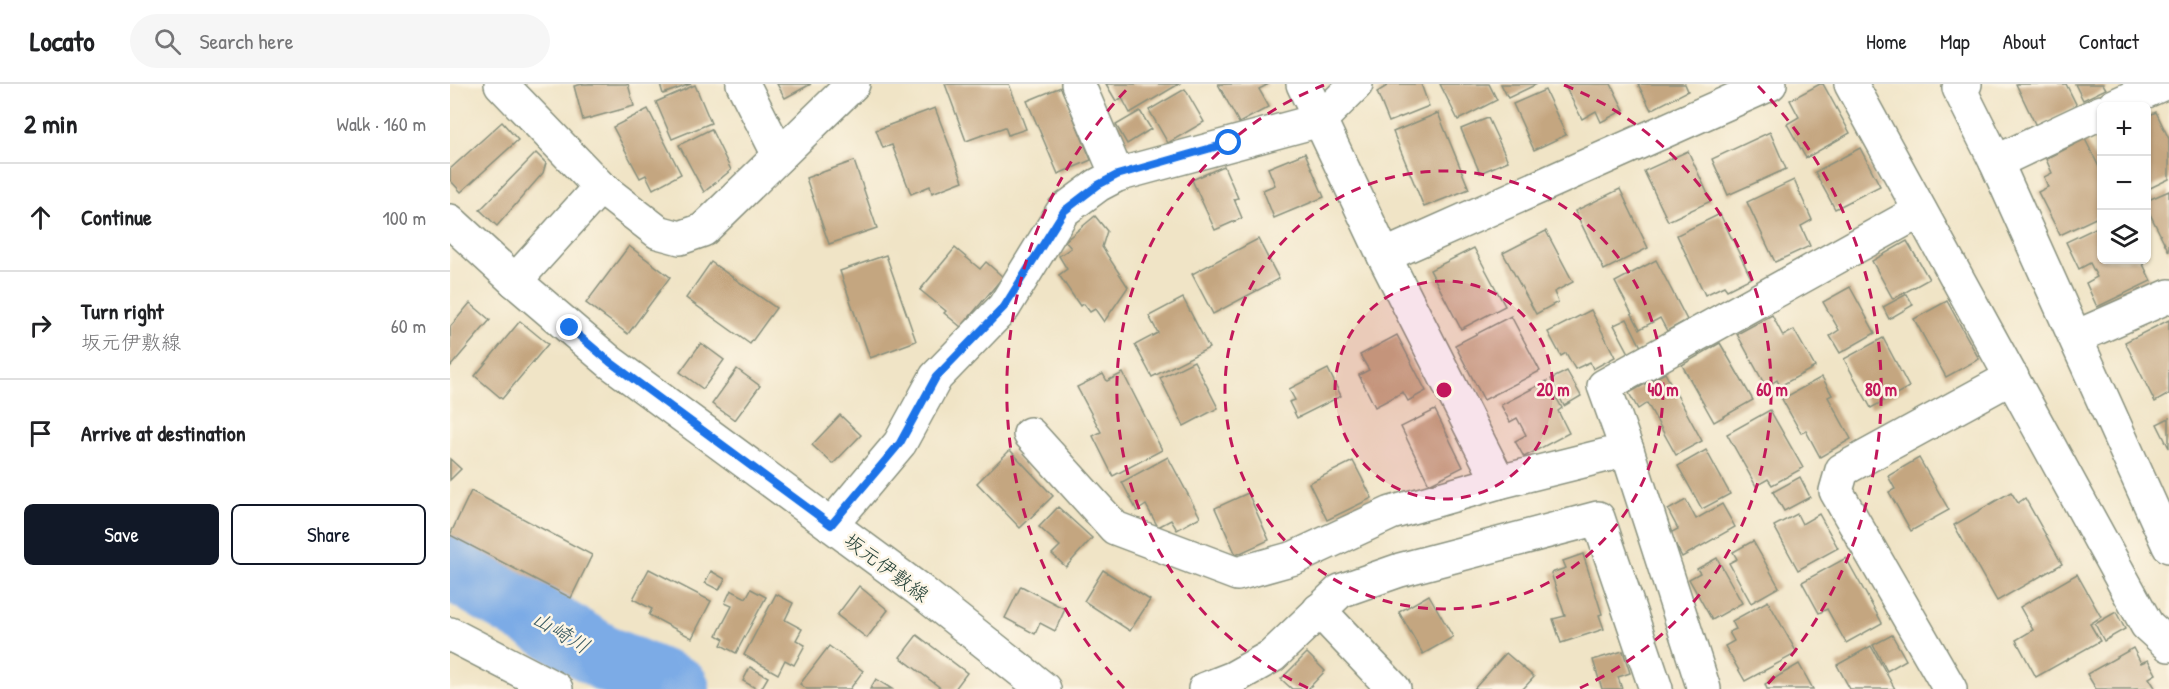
<!DOCTYPE html>
<html lang="en">
<head>
<meta charset="utf-8">
<style>
	:root { --surface:#fff; --page:#f6f6f6; --text:#202124; --muted:#757577; --line:#e0e0e0; --accent:#111827 }
	body { margin:0; font-family:"Patrick Hand","Klee One",sans-serif; background:var(--page); color:var(--text) }
	.controls { position:absolute; right:18px; top:18px; display:grid; overflow:hidden; border-radius:9px; box-shadow:0 2px 4px #0004 }
	.controls button { width:54px; height:54px; display:grid; place-items:center; padding:0; border:0; border-bottom:2px solid var(--line); background:var(--surface); color:var(--text); font:30px sans-serif }
	.stop { position:absolute; width:18px; height:18px; margin:-14px; border:4px solid #1a73e8; border-radius:50%; background:#fff }
	.stop.end { background:#1a73e8; border-color:#fff; box-shadow:0 2px 6px #0008 }
	.list { margin:0; padding:0; list-style:none }
	h2 { display:flex; justify-content:space-between; align-items:center; height:78px; margin:0; padding:0 24px; font-size:26px }
	h2 small { font-size:20px; font-weight:400; color:var(--muted) }
	.list li { display:grid; grid-template-columns:39px 1fr auto; gap:18px; align-items:center; box-sizing:border-box; height:108px; padding:0 24px; border-top:2px solid var(--line) }
	.list b { display:block; font-size:22px; white-space:nowrap }
	.list p { margin:0; font-size:20px; white-space:nowrap; color:var(--muted) }
	.list em { font-size:20px; font-style:normal; color:var(--muted) }
	.actions { display:flex; gap:12px; padding:18px 24px }
	.actions a { flex:1; padding:14px 0; border:2px solid var(--accent); border-radius:9px; text-align:center; font-size:21px; color:var(--accent) }
	.actions .main { background:var(--accent); color:#fff }
	.icon { flex:none; width:33px; height:33px; fill:none; stroke:currentColor; stroke-width:2; stroke-linecap:round; stroke-linejoin:round }
	.map { position:relative; flex:none; width:1719px; height:605px; overflow:hidden }
	header { display:flex; align-items:center; gap:36px; box-sizing:border-box; height:84px; padding:0 30px; background:var(--surface); border-bottom:2px solid var(--line) }
	header strong { font-size:28px }
	nav { display:flex; gap:33px; margin-inline-start:auto; font-size:21px }
	.search { width:420px; height:54px; background:var(--page); display:flex; align-items:center; gap:15px; box-sizing:border-box; padding:0 21px; border-radius:33px; color:var(--muted); font-size:22px }
	main { display:flex }
	aside { flex:1; background:var(--surface) }
	.map>svg:first-child { display:block }
</style>
</head>
<body>
<header>
<strong>Locato</strong>
<div class="search"><svg class="icon" aria-label="search" viewBox="0 0 24 24"><circle cx="10" cy="10" r="6"/><path d="M15 15l6 6"/></svg>Search here</div>
<nav><a>Home</a><a>Map</a><a>About</a><a>Contact</a></nav>
</header>
<main>
<aside>
<h2>2 min<small>Walk · 160 m</small></h2>
<ul class="list">
<li><svg class="icon" aria-label="ahead" viewBox="0 0 24 24"><path d="M12 20V5M6 11l6-6 6 6"/></svg><div><b>Continue</b></div><em>100 m</em></li>
<li><svg class="icon" aria-label="right" viewBox="0 0 24 24"><path d="M7 20v-9h11M14 6l5 5-5 5"/></svg><div><b>Turn right</b><p>坂元伊敷線</p></div><em>60 m</em></li>
<li><svg class="icon" aria-label="arrive" viewBox="0 0 24 24"><path d="M6 21V4h12l-3 4 3 4H6"/></svg><div><b>Arrive at destination</b></div></li>
</ul>
<div class="actions"><a class="main">Save</a><a>Share</a></div>
</aside>
<div class="map">
<svg width="1719" height="605" viewBox="0 0 1719 605">
	<rect width="100%" height="100%" fill="#fcf5e5"/>
	<filter id="ink" filterUnits="userSpaceOnUse"><feTurbulence type="fractalNoise" baseFrequency=".0167" numOctaves="2"/><feDisplacementMap in="SourceGraphic" scale="12" xChannelSelector="R" yChannelSelector="G"/><feConvolveMatrix kernelMatrix="1 2 1 2 8 2 1 2 1" color-interpolation-filters="sRGB"/></filter>
	<filter id="wash" filterUnits="userSpaceOnUse"><feTurbulence type="fractalNoise" baseFrequency=".008" numOctaves="4" result="noise"/><feDisplacementMap in="SourceGraphic" scale="24" xChannelSelector="R" yChannelSelector="G"/><feGaussianBlur stdDeviation="1.35" result="paint"/><feColorMatrix in="noise" values="0 0 0 0 0 0 0 0 0 0 0 0 0 0 0 0 0 1.4 0 .05"/><feComposite in="paint" operator="in"/></filter>
	<g filter="url(#wash)">
		<rect width="100%" height="100%" fill="#f0e4c6"/>
		<g fill="none" stroke-linecap="round" stroke-linejoin="round">
			<!-- river -->
			<polyline stroke="#7babe6" stroke-width="66" points="0,482 158,576 227,605"/>
		</g>
		<g id="blocks">
			<!-- building -->
			<g fill="#c4a680">
				<polygon points="133,0 178,0 184,22 133,36 124,2"/>
				<polygon points="210,0 241,0 213,10"/>
				<polygon points="327,0 361,0 335,14"/>
				<polygon points="495,0 559,0 576,45 558,51 555,43 516,57"/>
				<polygon points="656,0 729,0 680,29 672,14 666,17"/>
				<polygon points="768,0 819,0 809,5 819,23 789,39"/>
				<polygon points="940,0 971,0 979,22 939,38 927,8"/>
				<polygon points="990,0 1039,0 1047,16 1008,36"/>
				<polygon points="1051,0 1087,0 1058,14"/>
				<polygon points="1114,0 1161,0 1174,26 1151,38 1146,27 1132,35"/>
				<polygon points="1188,0 1235,0 1238,7 1201,26"/>
				<polygon points="1370,0 1373,0 1400,49 1356,74 1337,40 1349,33 1340,16"/>
				<polygon points="1566,0 1616,0 1627,22 1586,42"/>
				<polygon points="1625,0 1653,0 1656,5 1633,16"/>
				<polygon points="245,1 261,39 222,55 206,18"/>
				<polygon points="611,3 641,76 608,90 577,17"/>
				<polygon points="735,5 754,38 718,59 699,26"/>
				<polygon points="1095,6 1116,51 1084,66 1063,20"/>
				<polygon points="485,24 513,97 482,109 480,102 461,110 442,61 433,64 426,46"/>
				<polygon points="198,25 231,90 203,105 196,91 190,94 163,43"/>
				<polygon points="690,27 701,45 677,60 666,41"/>
				<polygon points="1706,28 1719,55 1719,95 1696,106 1696,33"/>
				<polygon points="988,29 1019,105 974,123 943,48"/>
				<polygon points="1038,34 1058,77 1030,89 1011,45"/>
				<polygon points="52,38 68,56 11,108 0,96 0,85"/>
				<polygon points="261,45 281,86 254,108 229,61"/>
				<polygon points="1320,48 1336,85 1278,111 1262,75"/>
				<polygon points="1635,55 1652,89 1652,131 1610,151 1588,108 1598,103 1594,93 1602,89 1596,75"/>
				<polygon points="1410,64 1430,102 1385,125 1365,88"/>
				<polygon points="1238,67 1261,117 1218,137 1194,87"/>
				<polygon points="86,69 96,79 93,89 47,142 30,126"/>
				<polygon points="855,69 874,113 824,134 813,106 825,101 818,84"/>
				<polygon points="404,77 427,144 379,160 356,94"/>
				<polygon points="774,82 788,114 784,115 792,134 765,146 742,96"/>
				<polygon points="1344,96 1362,136 1351,142 1360,162 1325,178 1297,118"/>
				<polygon points="1170,105 1198,164 1154,186 1125,127"/>
				<polygon points="1719,107 1719,168 1696,122 1696,117"/>
				<polygon points="1270,130 1301,194 1277,206 1274,202 1255,211 1227,151"/>
				<polygon points="645,132 657,147 652,163 678,203 654,238 645,225 640,228 634,220 630,222 609,191 617,185 609,172 621,164 615,157"/>
				<polygon points="1652,141 1652,176 1691,176 1701,197 1647,223 1636,199 1647,193 1640,179 1629,185 1616,158"/>
				<polygon points="1096,147 1123,198 1104,208 1108,218 1086,230 1053,169"/>
				<polygon points="808,155 829,195 763,230 742,190"/>
				<polygon points="1457,157 1479,195 1443,215 1422,177"/>
				<polygon points="179,162 220,193 178,250 136,219"/>
				<polygon points="505,164 530,185 536,178 553,193 511,243 494,229 496,227 470,206"/>
				<polygon points="1024,164 1055,222 1011,245 980,186"/>
				<polygon points="436,171 466,257 420,274 390,187"/>
				<polygon points="1206,176 1237,236 1217,247 1210,234 1190,245 1165,198"/>
				<polygon points="261,178 326,224 300,260 236,214"/>
				<polygon points="1400,203 1425,249 1390,269 1380,252 1389,246 1373,218"/>
				<polygon points="1457,210 1463,221 1439,235 1433,223"/>
				<polygon points="733,214 759,264 702,293 685,261 708,249 699,232"/>
				<polygon points="1497,217 1529,275 1496,293 1464,235"/>
				<polygon points="20,219 40,236 0,283 0,243"/>
				<polygon points="1141,226 1165,273 1143,285 1140,278 1125,285 1116,269 1111,272 1098,248"/>
				<polygon points="1322,231 1333,252 1344,246 1365,283 1330,302 1327,296 1316,303 1287,250"/>
				<polygon points="1061,232 1090,287 1034,316 1005,261"/>
				<polygon points="1177,235 1191,263 1179,269 1164,241"/>
				<polygon points="1719,236 1719,310 1705,318 1675,258"/>
				<polygon points="70,237 98,260 52,315 25,292"/>
				<polygon points="947,251 976,307 958,317 953,308 925,323 909,291 919,286 910,271"/>
				<polygon points="1433,254 1459,303 1421,324 1394,275"/>
				<polygon points="251,259 274,276 253,305 230,288"/>
				<polygon points="1270,259 1303,316 1264,338 1232,281"/>
				<polygon points="744,277 768,324 734,342 710,294"/>
				<polygon points="287,285 310,302 285,336 262,320"/>
				<polygon points="878,285 891,312 847,334 839,318 845,316 839,305"/>
				<polygon points="1117,287 1131,312 1114,322 1101,295"/>
				<polygon points="673,289 712,366 663,392 643,352 651,348 627,303 653,290 657,297"/>
				<polygon points="1215,289 1252,357 1226,371 1197,319 1188,325 1179,309"/>
				<polygon points="1372,293 1382,311 1378,313 1401,355 1370,373 1356,347 1351,349 1332,315"/>
				<polygon points="1097,297 1112,324 1108,327 1119,349 1074,373 1065,357 1076,351 1067,334 1060,338 1051,321"/>
				<polygon points="985,326 1013,383 979,400 951,343"/>
				<polygon points="1320,326 1353,384 1322,401 1318,395 1306,402 1277,350"/>
				<polygon points="390,331 411,351 383,380 362,361"/>
				<polygon points="1719,334 1719,364 1707,340"/>
				<polygon points="560,366 603,412 570,444 527,399"/>
				<polygon points="1256,366 1280,410 1252,425 1228,382"/>
				<polygon points="718,373 750,433 727,446 721,436 708,443 696,421 687,427 672,398"/>
				<polygon points="1469,374 1499,426 1461,447 1439,408 1445,405 1438,392"/>
				<polygon points="0,375 11,385 0,396"/>
				<polygon points="903,377 922,414 877,436 859,399"/>
				<polygon points="1350,393 1360,413 1334,427 1323,408"/>
				<polygon points="21,407 142,471 121,514 0,451"/>
				<polygon points="1561,408 1568,419 1575,414 1612,480 1547,517 1504,441"/>
				<polygon points="798,409 819,456 786,471 765,424"/>
				<polygon points="1236,416 1246,435 1272,420 1285,443 1232,473 1220,449 1228,445 1218,426"/>
				<polygon points="608,423 642,454 616,483 602,470 610,462 589,443"/>
				<polygon points="1347,430 1352,440 1369,430 1388,464 1348,486 1324,442"/>
				<polygon points="1303,457 1329,503 1301,519 1279,479 1287,475 1283,468"/>
				<polygon points="1133,470 1152,530 1149,531 1154,545 1111,559 1103,535 1115,532 1101,489 1116,484 1113,477"/>
				<polygon points="1267,474 1292,519 1262,536 1239,495 1250,489 1247,485"/>
				<polygon points="1396,474 1432,539 1396,559 1377,525 1369,529 1352,498"/>
				<polygon points="199,485 261,517 242,554 199,531 202,525 183,515"/>
				<polygon points="653,486 700,516 680,547 634,517"/>
				<polygon points="261,487 275,495 269,506 255,499"/>
				<polygon points="1627,490 1651,533 1640,540 1650,557 1586,593 1566,556 1583,546 1570,523"/>
				<polygon points="409,502 438,526 417,554 387,531"/>
				<polygon points="571,502 615,525 605,547 590,539 585,550 555,534"/>
				<polygon points="301,505 316,513 286,569 271,561 274,555 267,551 282,522 275,519 281,506 296,514"/>
				<polygon points="326,510 343,519 335,536 352,545 346,556 355,561 344,581 335,576 328,590 294,571"/>
				<polygon points="979,511 1003,553 973,570 949,528"/>
				<polygon points="1318,517 1347,569 1295,597 1275,562 1284,557 1279,548 1286,545 1282,537"/>
				<polygon points="1666,528 1675,545 1654,557 1645,540"/>
				<polygon points="467,551 517,589 505,605 492,605 450,573"/>
				<polygon points="1442,551 1456,576 1437,587 1423,561"/>
				<polygon points="379,562 413,587 400,605 357,605 350,600"/>
				<polygon points="1421,562 1445,605 1400,605 1387,581"/>
				<polygon points="1683,564 1691,579 1698,576 1706,590 1699,594 1706,605 1646,605 1637,590"/>
				<polygon points="1173,567 1180,589 1168,593 1172,605 1152,605 1143,576"/>
				<polygon points="857,569 875,587 858,605 842,605 831,595"/>
				<polygon points="1056,569 1084,593 1073,605 1024,605"/>
				<polygon points="1349,580 1363,605 1317,605 1315,600"/>
				<polygon points="300,583 318,593 311,605 307,605 293,597"/>
				<polygon points="426,595 442,605 420,605"/>
			</g>
		</g>
	</g>
	<g filter="url(#ink)">
		<use href="#blocks" fill-opacity="0" stroke="#88907d" stroke-width="1.5"/>
		<g fill="none" stroke-linecap="round" stroke-linejoin="round">
			<defs>
				<g id="street">
					<polyline points="51,0 150,103 208,148 230,154 253,146 403,0"/>
					<polyline points="293,0 329,71"/>
					<polyline points="628,0 667,91"/>
					<polyline points="853,0 934,172 1049,398 1177,366 1254,605"/>
					<polyline points="1401,0 1697,541 1719,561"/>
					<polyline points="1515,0 1509,4 1546,78 1719,462"/>
					<polyline points="1664,22 1712,0"/>
					<polyline points="1546,78 1652,28"/>
					<polyline points="934,172 1320,0"/>
					<polyline points="65,197 150,103"/>
					<polyline points="1626,253 1719,212"/>
					<polyline points="580,350 665,444 787,490 844,474 941,429 1049,398"/>
					<polyline points="1177,366 1154,302 1470,127"/>
					<polyline points="381,441 450,359 486,293 554,223 613,127 648,101 667,91 870,36 906,0"/>
					<polyline points="869,526 944,605"/>
					<polyline points="0,550 106,605"/>
					<polyline points="755,605 783,594 822,572 890,507 950,486 1148,434 1206,605"/>
					<polyline points="1500,605 1386,407 1392,386 1562,293"/>
				</g>
				<polyline id="secondary" points="0,137 65,197 160,278 468,505 594,605"/>
			</defs>
			<!-- street casing -->
			<use href="#street" stroke="#88907d" stroke-width="36"/>
			<!-- secondary casing -->
			<use href="#secondary" stroke="#88907d" stroke-width="36"/>
			<!-- street -->
			<use href="#street" stroke="#fff" stroke-width="33"/>
			<!-- secondary -->
			<use href="#secondary" stroke="#fff" stroke-width="33"/>
		</g>
	</g>
	<g fill="none" stroke-linecap="round" stroke-linejoin="round" filter="url(#ink)">
		<!-- route -->
		<polyline stroke="#1a73e8" stroke-width="8" points="120,244 160,278 381,441 450,359 486,293 554,223 614,127 648,101 667,91 779,59"/>
	</g>
	<!-- distance rings -->
	<circle cx="994" cy="306" r="109" fill="#c2185b" fill-opacity=".12"/>
	<g fill="none" stroke="#c2185b" stroke-width="3" stroke-dasharray="10 8">
		<circle cx="994" cy="306" r="109"/>
		<circle cx="994" cy="306" r="219"/>
		<path d="M858 604A328 328 0 0 1 874 1M1114 1A328 328 0 0 1 1130 604"/>
		<path d="M674 604A437 437 0 0 1 680 2M1308 2A437 437 0 0 1 1314 604"/>
	</g>
	<g text-anchor="middle" dominant-baseline="central" stroke-width="5" stroke-linejoin="round" paint-order="stroke">
		<!-- street labels -->
		<g font-size="20" fill="#1f3d34" stroke="#fcf5e5">
			<text transform="translate(437 483) rotate(37)">坂元伊敷線</text>
		</g>
		<!-- water labels -->
		<g font-size="21" font-style="italic" fill="#365860" stroke="#fcf5e5">
			<text transform="translate(111 548) rotate(31)">山崎川</text>
		</g>
	</g>
	<circle cx="994" cy="306" r="9" fill="#c2185b" stroke="#fcf5e5" stroke-width="3"/>
	<g font-size="18" text-anchor="middle" font-weight="bold" fill="#c2185b" stroke="#fcf5e5" stroke-width="5" stroke-linejoin="round" paint-order="stroke">
		<text x="1103" y="312">20 m</text>
		<text x="1213" y="312">40 m</text>
		<text x="1322" y="312">60 m</text>
		<text x="1431" y="312">80 m</text>
	</g>
</svg>
<div class="controls">
<button>+</button>
<button>−</button>
<button><svg class="icon" aria-label="layers" viewBox="0 0 24 24"><path d="M12 4l9 5-9 5-9-5zM3 14l9 5 9-5"/></svg></button>
</div>
<div class="stop" style="left:779px;top:59px"></div>
<div class="stop end" style="left:120px;top:244px"></div>
</div>
</main>
</body>
</html>
